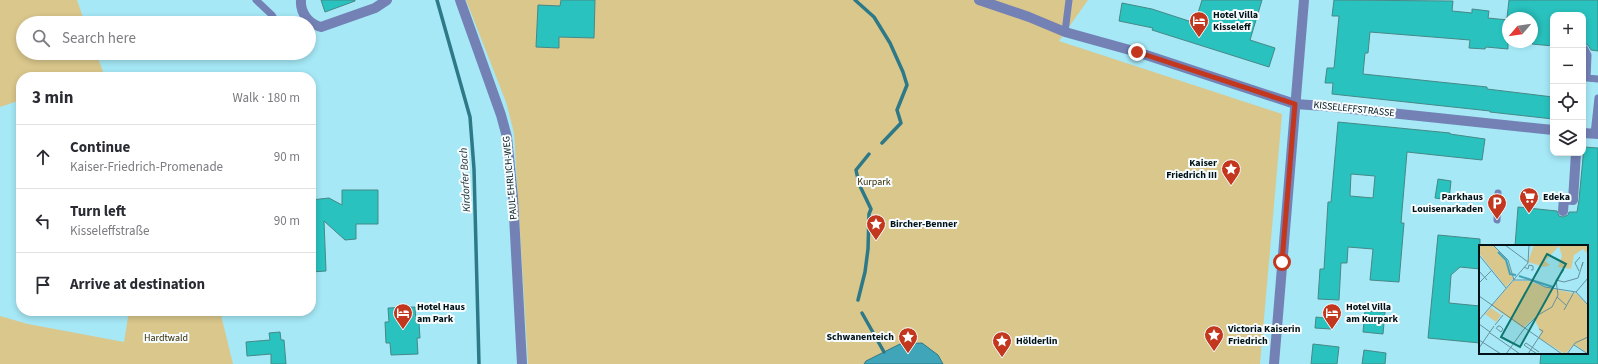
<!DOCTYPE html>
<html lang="en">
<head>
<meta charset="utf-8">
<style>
	:root { --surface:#fff; --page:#f2f2f3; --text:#2b2b33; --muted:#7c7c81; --line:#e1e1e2 }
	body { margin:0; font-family:"Source Sans 3",sans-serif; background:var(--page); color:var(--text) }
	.controls { position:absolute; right:12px; top:12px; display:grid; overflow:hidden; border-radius:8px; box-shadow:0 2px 6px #0003 }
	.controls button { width:36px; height:36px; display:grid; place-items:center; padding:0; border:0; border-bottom:1px solid var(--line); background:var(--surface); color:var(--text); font:20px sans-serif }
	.compass { position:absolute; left:1502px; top:12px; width:36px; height:36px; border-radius:50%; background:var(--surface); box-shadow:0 2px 6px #0003; rotate:241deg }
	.stop { position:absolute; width:12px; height:12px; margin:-9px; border:3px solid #c3371f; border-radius:50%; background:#fff }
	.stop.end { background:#c3371f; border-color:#fff; box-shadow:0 1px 4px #0008 }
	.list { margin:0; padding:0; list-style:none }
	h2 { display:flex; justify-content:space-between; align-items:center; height:52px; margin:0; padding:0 16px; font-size:17px }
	h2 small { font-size:13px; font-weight:400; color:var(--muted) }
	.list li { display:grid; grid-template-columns:26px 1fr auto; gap:12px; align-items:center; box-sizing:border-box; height:64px; padding:0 16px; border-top:1px solid var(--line) }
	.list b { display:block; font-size:15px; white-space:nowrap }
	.list p { margin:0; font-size:13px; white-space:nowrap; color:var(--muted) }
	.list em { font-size:13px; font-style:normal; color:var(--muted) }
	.icon { flex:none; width:22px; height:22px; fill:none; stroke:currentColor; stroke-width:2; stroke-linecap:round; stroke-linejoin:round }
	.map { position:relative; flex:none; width:1598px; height:364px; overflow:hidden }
	.search { position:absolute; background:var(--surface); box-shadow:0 2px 6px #0003; left:16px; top:16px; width:300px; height:44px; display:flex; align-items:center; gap:10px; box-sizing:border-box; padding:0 14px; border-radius:22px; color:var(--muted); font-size:15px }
	.panel { position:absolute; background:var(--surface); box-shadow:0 2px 6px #0003; left:16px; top:72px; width:300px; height:244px; border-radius:16px }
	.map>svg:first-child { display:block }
</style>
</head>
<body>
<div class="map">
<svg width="1598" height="364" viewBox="0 0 1598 364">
	<rect width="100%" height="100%" fill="#a6e8f6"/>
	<!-- green -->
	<g fill="#dac78c">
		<polygon points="0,0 77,0 85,23 23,23 23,53 96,53 105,77 21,77 21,100 0,107"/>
		<polygon points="466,0 1088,0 1059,41 1282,114 1260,364 528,364 514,133 506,102"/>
		<polygon points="129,311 220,311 233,364 0,364 0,316 28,324 124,342"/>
	</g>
	<!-- water -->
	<polygon fill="#40a5b8" stroke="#2d7988" points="922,343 938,355 943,364 864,364 866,361 900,344"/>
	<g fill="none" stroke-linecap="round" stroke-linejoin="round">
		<!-- stream -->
		<g stroke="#2d7988" stroke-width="3.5">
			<polyline points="437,0 470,117 474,169 479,364"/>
			<polyline points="855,0 874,17 890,43 903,72 907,85 897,110 901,123 882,143"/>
			<polyline points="858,300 865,272 868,249 869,214 871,209 859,184 856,170 869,154"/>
			<polyline points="862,313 884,352"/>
		</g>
	</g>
	<!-- building -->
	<g fill="#29c2be" stroke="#468987" fill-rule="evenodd">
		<polygon points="321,0 355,0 355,1 325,12"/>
		<polygon points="561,0 595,0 594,38 559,37 559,48 536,47 538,5 560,6"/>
		<polygon points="1202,0 1262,0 1250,40 1275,48 1269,67 1152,30 1153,28 1119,21 1122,3 1152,9 1195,23"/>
		<polygon points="1334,0 1453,1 1452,11 1472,13 1472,9 1489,11 1488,18 1508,20 1508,49 1486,47 1485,49 1469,48 1470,40 1370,32 1368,53 1365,53 1363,74 1487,87 1487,89 1553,97 1553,119 1490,112 1490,111 1332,94 1333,83 1325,83 1327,68 1334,68 1339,16 1332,16"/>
		<polygon points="1509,0 1598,0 1598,51 1591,50 1588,45 1583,44 1583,15 1553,15 1553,46 1532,44 1532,18 1507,18"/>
		<path d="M1338,122L1450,133V134L1485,139L1482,160L1407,152L1401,223H1404L1399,282L1370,280L1373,249L1348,247L1347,263H1341L1339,300L1318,299L1320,269H1324L1328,202H1331ZM1351,174L1375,176L1373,198L1350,196Z"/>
		<polygon points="1584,147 1598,148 1598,364 1540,364 1541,353 1587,353 1587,246 1515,246 1518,207 1557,211 1559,216 1563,217 1568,215 1569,212 1577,212 1579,200"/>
		<polygon points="1438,179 1451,181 1449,200 1435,198"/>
		<polygon points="342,190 378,190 378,224 356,224 356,239 345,240 324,221 326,271 311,272 311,200 329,198 342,205"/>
		<polygon points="1438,235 1480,239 1480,269 1460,267 1451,275 1449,303 1480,306 1480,343 1428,338"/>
		<polygon points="415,307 416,323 419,323 420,338 417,338 418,354 391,355 390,343 386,343 385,322 389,322 388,308"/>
		<polygon points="1365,311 1385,312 1383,334 1363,332"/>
		<polygon points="1316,317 1332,319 1331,329 1315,328"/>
		<polygon points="280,332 281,340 284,340 286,364 271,364 271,354 247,356 246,342 270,340 269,333"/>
		<polygon points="1313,344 1339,347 1337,364 1311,364"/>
		<polygon points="1364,350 1386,353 1385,364 1362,364"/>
	</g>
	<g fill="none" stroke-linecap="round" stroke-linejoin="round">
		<!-- lane -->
		<g stroke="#7381b5" stroke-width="7">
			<polyline points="256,0 272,15 277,23"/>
			<polyline points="1065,32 1069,0"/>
			<polyline points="1583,52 1585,49 1588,55 1587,78 1598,79"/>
			<polyline points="1594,134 1598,98"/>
			<polyline points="1497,220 1498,193"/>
		</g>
		<!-- street -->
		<g stroke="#7381b5" stroke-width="10">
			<path d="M301,0C300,13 309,24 321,27L375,8L387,0"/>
			<polyline points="460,0 501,115 507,137 513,197 522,364"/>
			<polyline points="979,0 1029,17 1065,32 1137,52 1295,104 1324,106 1553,130"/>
			<polyline points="1583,133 1598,134"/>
			<polyline points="1563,211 1564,199 1573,200 1576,153"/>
			<polyline points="1274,364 1304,0"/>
		</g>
	</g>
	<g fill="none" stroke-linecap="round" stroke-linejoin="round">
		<!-- route -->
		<polyline stroke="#c3371f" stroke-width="5" points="1137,52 1295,104 1282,262"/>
	</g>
	<!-- icons -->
	<defs>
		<symbol id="hotel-pin" viewBox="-11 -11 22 30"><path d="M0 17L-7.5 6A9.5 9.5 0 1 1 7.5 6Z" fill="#c3371f" stroke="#f7fdff"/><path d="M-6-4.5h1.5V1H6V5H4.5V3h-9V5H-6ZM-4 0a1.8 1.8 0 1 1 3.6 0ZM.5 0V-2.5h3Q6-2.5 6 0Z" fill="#fff"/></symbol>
		<symbol id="sight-pin" viewBox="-11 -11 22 30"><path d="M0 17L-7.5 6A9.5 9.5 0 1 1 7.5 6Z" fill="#c3371f" stroke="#f7fdff"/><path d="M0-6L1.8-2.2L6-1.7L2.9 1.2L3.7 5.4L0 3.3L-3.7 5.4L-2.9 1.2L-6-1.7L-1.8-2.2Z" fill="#fff"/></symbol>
		<symbol id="supermarket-pin" viewBox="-11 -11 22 30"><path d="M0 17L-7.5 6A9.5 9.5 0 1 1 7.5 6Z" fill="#c3371f" stroke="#f7fdff"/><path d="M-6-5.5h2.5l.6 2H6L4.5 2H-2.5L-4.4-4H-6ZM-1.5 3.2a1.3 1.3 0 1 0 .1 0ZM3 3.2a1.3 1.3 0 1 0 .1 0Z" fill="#fff"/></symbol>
		<symbol id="parking-pin" viewBox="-11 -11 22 30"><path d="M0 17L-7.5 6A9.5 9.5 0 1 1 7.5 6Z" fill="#c3371f" stroke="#f7fdff"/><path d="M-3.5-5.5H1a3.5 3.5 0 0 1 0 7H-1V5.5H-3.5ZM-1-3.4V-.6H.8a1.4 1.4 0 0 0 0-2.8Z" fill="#fff"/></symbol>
	</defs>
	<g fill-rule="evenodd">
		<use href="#hotel-pin" x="1188" y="10" width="22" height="30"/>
		<use href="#sight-pin" x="1220" y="158" width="22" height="30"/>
		<use href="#supermarket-pin" x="1518" y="186" width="22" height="30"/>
		<use href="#parking-pin" x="1486" y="192" width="22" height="30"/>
		<use href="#sight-pin" x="865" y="213" width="22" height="30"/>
		<use href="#hotel-pin" x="392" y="302" width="22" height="30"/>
		<use href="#hotel-pin" x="1321" y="302" width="22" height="30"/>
		<use href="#sight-pin" x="1203" y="324" width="22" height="30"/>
		<use href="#sight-pin" x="897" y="326" width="22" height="30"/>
		<use href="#sight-pin" x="991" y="330" width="22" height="30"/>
	</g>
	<g text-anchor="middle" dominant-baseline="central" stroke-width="4" stroke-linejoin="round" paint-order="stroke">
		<!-- poi labels -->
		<g font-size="10" font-weight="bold" fill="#001217" stroke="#f7fdff" text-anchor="start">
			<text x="1213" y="15">Hotel Villa<tspan x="1213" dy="12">Kisseleff</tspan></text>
			<text x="1217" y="163" text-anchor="end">Kaiser<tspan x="1217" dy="12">Friedrich III</tspan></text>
			<text x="1483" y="197" text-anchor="end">Parkhaus<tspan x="1483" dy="12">Louisenarkaden</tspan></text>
			<text x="1543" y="197">Edeka</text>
			<text x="890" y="224">Bircher-Benner</text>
			<text x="417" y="307">Hotel Haus<tspan x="417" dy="12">am Park</tspan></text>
			<text x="1346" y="307">Hotel Villa<tspan x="1346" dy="12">am Kurpark</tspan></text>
			<text x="1228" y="329">Victoria Kaiserin<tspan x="1228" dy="12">Friedrich</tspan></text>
			<text x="894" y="337" text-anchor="end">Schwanenteich</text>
			<text x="1016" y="341">Hölderlin</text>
		</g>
		<!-- street labels -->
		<g font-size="10" fill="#001217" stroke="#f7fdff">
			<text transform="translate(1354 109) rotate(6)">KISSELEFFSTRASSE</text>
			<text transform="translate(510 178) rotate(-95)">PAUL-EHRLICH-WEG</text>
		</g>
		<!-- park labels -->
		<g font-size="10" fill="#362a00" stroke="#f7fdff">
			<text x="874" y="182">Kurpark</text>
			<text x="166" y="338">Hardtwald</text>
		</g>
		<!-- water labels -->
		<g font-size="11" font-style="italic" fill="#1a3136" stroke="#f7fdff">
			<text transform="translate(465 180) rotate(-93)">Kirdorfer Bach</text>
		</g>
	</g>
	<!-- overview -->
	<g transform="translate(1479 245)">
		<rect width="109" height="109" fill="#a6e8f6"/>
		<path d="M0,0H14L29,18L34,34L27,42L0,8ZM55,0H109V9L104,4L95,10L92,24L79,22L83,11L80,1L66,16L71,20L65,22L49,17ZM34,36H49L66,42L98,49L109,61V108L95,99L86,109L60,93L62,88L55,73L44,83L13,61ZM12,63L22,70L17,77L6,69Z" fill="#dac78c"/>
		<path fill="none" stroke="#40a5b8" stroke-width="2" d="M19,7L27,15L31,29L37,30M40,31L74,42"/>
		<path fill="none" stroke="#64929d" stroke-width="1" d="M14,0L29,15L35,35M26,0L49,17M0,10L27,43M45,22L49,24L50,20L54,21V25H52M0,26L8,35M100,26L96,18L101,12M34,35H52L66,42L97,47L109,60M77,35L85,25M0,38L13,25M97,47L109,33M0,51L83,109M78,52L88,61M85,65L95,47M0,75L49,18L50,0M0,79L11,87M16,80L24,70M17,84L19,81H21L24,84L22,87L18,84M11,88L41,109M0,95L22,109M95,100L109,109M0,103L15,81M27,109L45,84L59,70L73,62L79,50L77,35L85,37L99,33L104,17L103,21M49,109L64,86L60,84M58,109L45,100L47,98L60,107M88,109L96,98L109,92"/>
		<path fill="#0f766e" fill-opacity="0.15" stroke="#0f766e" stroke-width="2" d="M68,9L87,19L41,102L22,92Z"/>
		<rect width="109" height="109" fill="none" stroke="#001217" stroke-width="2"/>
	</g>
</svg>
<div class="controls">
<button>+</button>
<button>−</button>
<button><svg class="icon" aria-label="locate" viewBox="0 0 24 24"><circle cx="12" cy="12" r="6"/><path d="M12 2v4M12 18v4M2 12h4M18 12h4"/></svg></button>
<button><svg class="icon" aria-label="layers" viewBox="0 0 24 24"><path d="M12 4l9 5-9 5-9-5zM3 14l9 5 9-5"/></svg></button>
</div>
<svg class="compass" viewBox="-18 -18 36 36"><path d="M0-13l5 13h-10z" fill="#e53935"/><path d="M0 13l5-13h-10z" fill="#7c7c81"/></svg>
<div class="stop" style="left:1282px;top:262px"></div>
<div class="stop end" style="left:1137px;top:52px"></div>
<div class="search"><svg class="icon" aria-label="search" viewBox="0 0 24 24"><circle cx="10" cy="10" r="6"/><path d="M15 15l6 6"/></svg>Search here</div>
<section class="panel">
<h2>3 min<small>Walk · 180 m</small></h2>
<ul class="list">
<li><svg class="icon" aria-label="ahead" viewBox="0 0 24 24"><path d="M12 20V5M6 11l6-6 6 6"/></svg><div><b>Continue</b><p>Kaiser-Friedrich-Promenade</p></div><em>90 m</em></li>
<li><svg class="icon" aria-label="left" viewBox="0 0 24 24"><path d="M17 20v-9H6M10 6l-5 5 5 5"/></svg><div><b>Turn left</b><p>Kisseleffstraße</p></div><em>90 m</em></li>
<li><svg class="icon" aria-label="arrive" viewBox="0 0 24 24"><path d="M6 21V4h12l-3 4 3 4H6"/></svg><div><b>Arrive at destination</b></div></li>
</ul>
</section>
</div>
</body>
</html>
